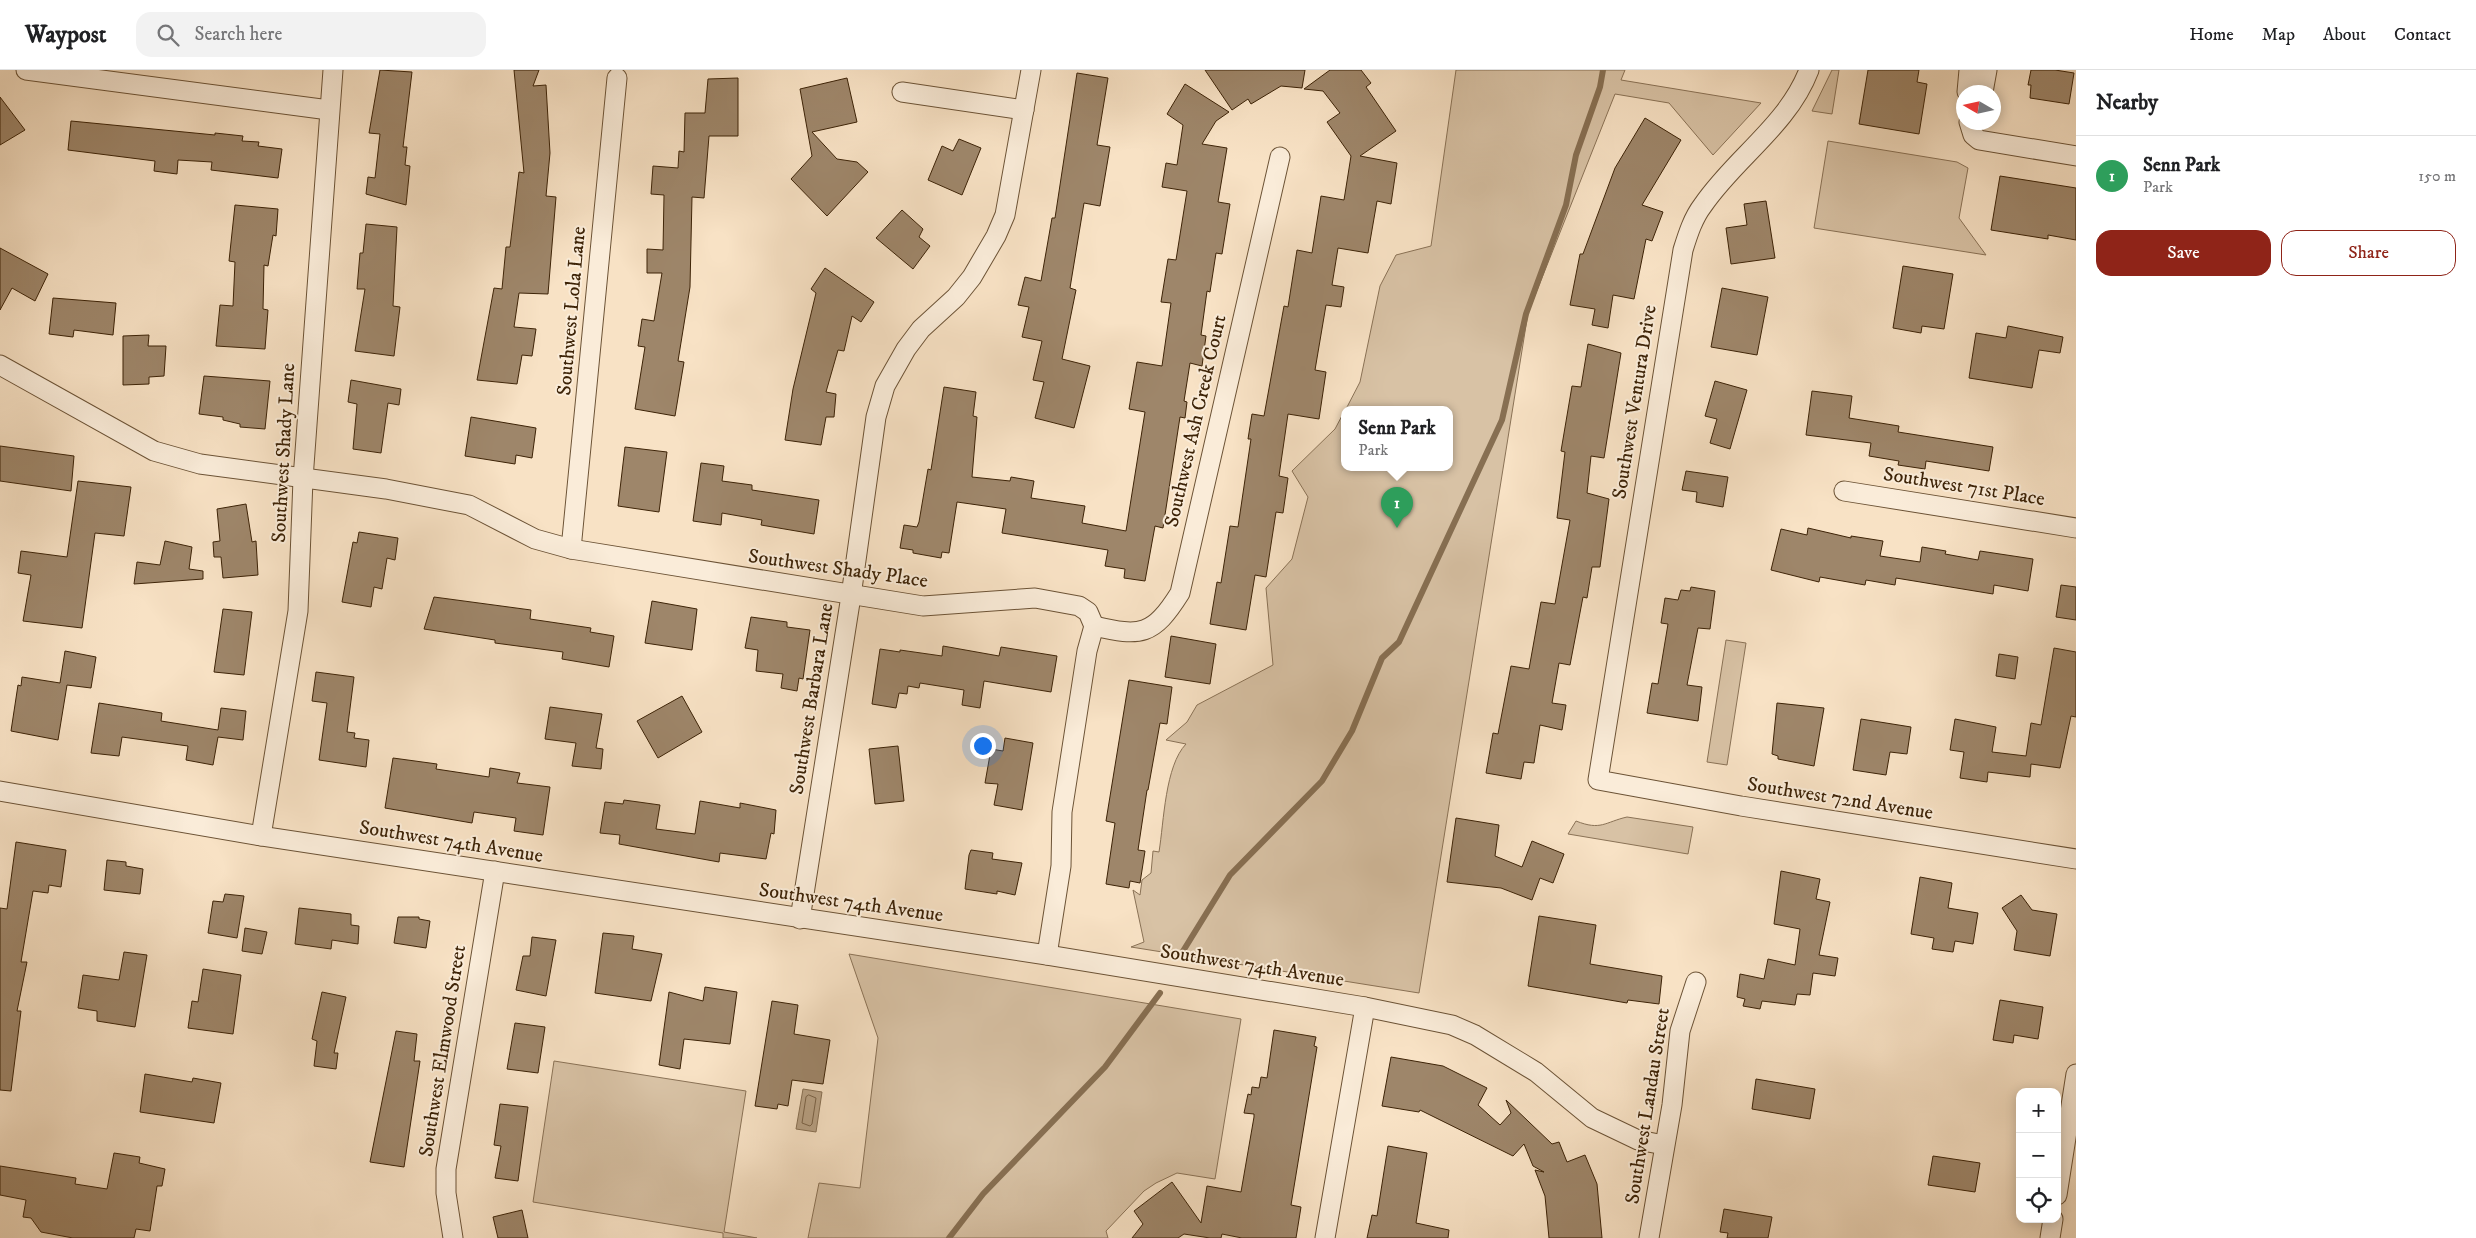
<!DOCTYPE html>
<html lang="en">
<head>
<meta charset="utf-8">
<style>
	:root { --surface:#fff; --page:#f2f2f2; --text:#202124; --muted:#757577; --line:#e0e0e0; --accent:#8f2418 }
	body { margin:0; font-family:"IM FELL DW Pica",serif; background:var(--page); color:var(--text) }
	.controls { position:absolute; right:15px; bottom:15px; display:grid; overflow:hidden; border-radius:10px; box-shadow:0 2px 12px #0003 }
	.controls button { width:45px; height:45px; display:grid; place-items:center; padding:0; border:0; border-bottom:1px solid var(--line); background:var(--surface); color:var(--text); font:25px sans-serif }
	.compass { position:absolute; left:1956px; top:15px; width:45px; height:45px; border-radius:50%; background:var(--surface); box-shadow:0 2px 12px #0003; rotate:279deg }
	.you { position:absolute; left:982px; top:675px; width:18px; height:18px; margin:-12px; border:4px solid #fff; border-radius:50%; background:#1a73e8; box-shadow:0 0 0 8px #1a73e833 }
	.badge { display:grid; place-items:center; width:32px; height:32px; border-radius:50%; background:var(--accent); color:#fff; font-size:16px; font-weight:700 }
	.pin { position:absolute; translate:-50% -41px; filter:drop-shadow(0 1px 2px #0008) }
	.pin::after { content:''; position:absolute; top:26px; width:18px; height:15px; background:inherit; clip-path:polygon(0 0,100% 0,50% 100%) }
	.popup { position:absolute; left:1341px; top:336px; width:112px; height:65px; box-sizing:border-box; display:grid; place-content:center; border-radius:10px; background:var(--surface); filter:drop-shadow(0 1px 4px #0005); font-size:16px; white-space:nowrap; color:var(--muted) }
	.popup b { font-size:19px; color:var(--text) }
	.popup::after { content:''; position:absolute; left:50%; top:100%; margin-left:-10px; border:10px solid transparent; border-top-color:var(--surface) }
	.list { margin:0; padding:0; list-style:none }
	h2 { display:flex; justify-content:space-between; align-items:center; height:65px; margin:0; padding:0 20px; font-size:21px }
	h2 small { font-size:16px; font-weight:400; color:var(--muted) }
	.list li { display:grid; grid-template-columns:32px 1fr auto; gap:15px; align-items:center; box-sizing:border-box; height:80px; padding:0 20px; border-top:1px solid var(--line) }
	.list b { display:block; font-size:19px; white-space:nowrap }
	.list p { margin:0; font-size:16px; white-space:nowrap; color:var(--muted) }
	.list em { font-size:16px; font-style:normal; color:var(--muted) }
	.actions { display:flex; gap:10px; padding:15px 20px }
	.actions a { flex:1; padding:11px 0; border:1px solid var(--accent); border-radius:15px; text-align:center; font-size:18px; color:var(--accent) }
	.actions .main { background:var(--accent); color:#fff }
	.icon { flex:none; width:28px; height:28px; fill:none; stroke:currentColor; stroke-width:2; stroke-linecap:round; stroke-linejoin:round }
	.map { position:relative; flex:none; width:2076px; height:1168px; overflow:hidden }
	header { display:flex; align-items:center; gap:30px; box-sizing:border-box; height:70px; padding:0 25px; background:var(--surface); border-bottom:1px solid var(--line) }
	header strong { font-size:24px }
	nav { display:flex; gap:28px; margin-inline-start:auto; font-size:18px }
	.search { width:350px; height:45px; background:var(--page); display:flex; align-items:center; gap:12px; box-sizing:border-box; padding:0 18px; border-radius:15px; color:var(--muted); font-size:19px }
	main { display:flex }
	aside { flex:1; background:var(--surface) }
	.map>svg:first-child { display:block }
</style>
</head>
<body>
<header>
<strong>Waypost</strong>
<div class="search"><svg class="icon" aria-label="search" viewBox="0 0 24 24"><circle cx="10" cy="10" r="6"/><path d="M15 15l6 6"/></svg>Search here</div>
<nav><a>Home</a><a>Map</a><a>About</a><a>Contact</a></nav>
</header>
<main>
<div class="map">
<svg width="2076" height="1168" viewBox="0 0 2076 1168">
	<rect width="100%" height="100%" fill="#f8e2c5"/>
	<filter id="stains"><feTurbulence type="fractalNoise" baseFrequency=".004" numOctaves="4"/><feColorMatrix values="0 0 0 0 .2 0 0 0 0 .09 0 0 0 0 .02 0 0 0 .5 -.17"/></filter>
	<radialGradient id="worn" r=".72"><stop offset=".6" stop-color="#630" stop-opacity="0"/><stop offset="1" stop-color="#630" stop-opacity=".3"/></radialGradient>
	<!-- green -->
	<g fill="#d8c2a5" stroke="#8a7256">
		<path d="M1456,0H1625L1621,10L1761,33L1713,85L1669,33L1615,24L1528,243L1419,923L1131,877L1144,872L1133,820L1140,825L1142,810L1151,803L1153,781L1159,782C1164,751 1165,696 1186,674L1166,670L1187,652L1197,635L1273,595L1266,518L1292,489L1308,427L1292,401L1335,359L1344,342V397H1450V339H1346L1360,312L1380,216L1396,185L1431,176Z"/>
		<polygon points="1832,0 1839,0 1832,44 1812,41"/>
		<polygon points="1828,71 1957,92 1968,98 1959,148 1986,185 1814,158"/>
		<polygon points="1726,570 1746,573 1727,695 1707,692"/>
		<path d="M1627,747L1693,757L1688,784L1568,764L1576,751C1601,761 1605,752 1627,747Z"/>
		<polygon points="849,884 1241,949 1215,1109 1177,1103 1156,1113 1144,1121 1106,1161 1108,1168 808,1168 819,1113 860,1118 878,968"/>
		<polygon points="554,991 746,1021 724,1162 757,1168 723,1168 723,1163 533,1132"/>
	</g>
	<!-- water -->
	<polygon fill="#b8a184" stroke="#876f52" points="803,1019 822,1022 816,1062 796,1059"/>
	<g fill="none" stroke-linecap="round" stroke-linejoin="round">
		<!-- shore -->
		<polygon stroke="#7a6246" stroke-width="1" points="809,1025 816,1028 812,1054 810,1056 802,1053 806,1027"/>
		<!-- stream -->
		<g stroke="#876f52" stroke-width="6">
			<polyline points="1180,886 1230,805 1322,711 1352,661 1382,588 1399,572 1502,350 1526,244 1566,135 1576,85 1600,17 1603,0"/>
			<polyline points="949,1168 983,1124 1105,997 1160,923"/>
		</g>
	</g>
	<!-- building -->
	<g fill="#9e866a" stroke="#3d2307">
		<polygon points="380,0 412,2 403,77 407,77 405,95 410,96 406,135 366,124 368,107 375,108 380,64 369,63"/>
		<polygon points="514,0 539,0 533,16 546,15 550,83 546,126 556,127 548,224 519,223 514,257 536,259 532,286 522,285 517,314 477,310 494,218 502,219 506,177 510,177 519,102 524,103"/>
		<polygon points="1205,0 1305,0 1302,18 1281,16 1251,34 1248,29 1232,40"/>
		<polygon points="1330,0 1361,0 1371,13 1366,17 1396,61 1360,86 1397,93 1391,134 1377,131 1368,183 1338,178 1332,215 1344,217 1341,237 1326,235 1315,300 1326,302 1319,349 1288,344 1279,406 1288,408 1283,443 1276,442 1266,507 1255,505 1246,560 1210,554 1217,512 1221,513 1230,456 1238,457 1251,369 1248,369 1252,344 1264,346 1284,236 1288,237 1297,180 1312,183 1321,126 1344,130 1351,86 1327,52 1340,43 1323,21 1304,19"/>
		<polygon points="1868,0 1919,0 1917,12 1927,14 1919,64 1859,54"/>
		<polygon points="2031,0 2055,0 2074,3 2069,34 2030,28 2031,15 2028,15"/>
		<polygon points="1077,3 1108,8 1097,75 1110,77 1100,136 1084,133 1070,218 1076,220 1062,289 1090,296 1074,358 1035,348 1044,312 1033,310 1042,271 1022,267 1029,237 1018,235 1025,207 1041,211 1052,148 1055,148"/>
		<polygon points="738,8 738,66 709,66 704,128 692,127 690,217 678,291 684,292 675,346 635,339 645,277 638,276 642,249 654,251 662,203 647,203 647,179 663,180 664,125 651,124 653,96 678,98 679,81 684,82 685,43 705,43 708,9"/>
		<polygon points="847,8 857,52 812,62 837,89 857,92 868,102 827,146 791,109 812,86 800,19"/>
		<polygon points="1185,14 1229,42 1216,51 1202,74 1227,78 1218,132 1230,134 1222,184 1216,183 1210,222 1207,221 1201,265 1206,266 1202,296 1190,293 1184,331 1187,332 1185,348 1180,347 1163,458 1155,456 1145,511 1124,508 1125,499 1105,496 1108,480 1002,463 1006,439 957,432 949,483 942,482 941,488 913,483 913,480 900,478 904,455 917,457 919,452 928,399 931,400 944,317 976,322 973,346 977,347 972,407 1010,411 1011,407 1034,411 1031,428 1085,436 1082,453 1126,461 1145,342 1129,339 1137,292 1162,296 1171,233 1161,232 1168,189 1176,190 1187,121 1162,117 1166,93 1177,95 1183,55 1167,44"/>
		<polygon points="0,27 25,60 0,75"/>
		<polygon points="1645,48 1681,70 1642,135 1663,142 1652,171 1646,169 1634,229 1613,225 1608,258 1592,255 1595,239 1570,235 1580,184 1583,184 1615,98"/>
		<polygon points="71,51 215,65 215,63 243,66 242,71 259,72 258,76 282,79 278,108 211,100 212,92 178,90 177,104 154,101 155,91 68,80"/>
		<polygon points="959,69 981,78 962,125 928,110 942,76 953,81"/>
		<polygon points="2000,106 2076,118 2076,170 2048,165 2048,169 1991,160"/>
		<polygon points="1766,131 1775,188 1731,194 1726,158 1747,155 1744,134"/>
		<polygon points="235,135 278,139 276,166 273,165 268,196 264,195 263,239 268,240 265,279 216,276 220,235 233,236 235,192 229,191"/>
		<polygon points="902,140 923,159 919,167 930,176 913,199 876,168"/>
		<polygon points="366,154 397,157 393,236 400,237 394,286 355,281 365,219 357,219 360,183 363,183"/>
		<polygon points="0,178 48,204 35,231 12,218 0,240"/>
		<polygon points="1903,196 1953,204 1944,259 1922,256 1921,263 1893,258"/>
		<polygon points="825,198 874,232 861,252 852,246 844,281 838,280 826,322 836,324 834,347 826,347 821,375 785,370 793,319 816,223 811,219"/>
		<polygon points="1722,218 1768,227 1757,285 1711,277"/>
		<polygon points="53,228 116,233 113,265 74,260 73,267 49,264"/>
		<polygon points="2008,256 2063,267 2060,283 2039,280 2032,318 1969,308 1976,263 2006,268"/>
		<polygon points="149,265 148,276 166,276 164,306 149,307 149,314 123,315 123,266"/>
		<polygon points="1588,274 1621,283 1604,388 1591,386 1587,423 1609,429 1600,497 1592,497 1587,528 1583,527 1570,595 1559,593 1552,633 1566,635 1562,660 1540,655 1534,693 1524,692 1521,709 1486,703 1493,663 1498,664 1511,596 1529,599 1541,532 1555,534 1570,450 1557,448 1565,382 1561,381 1572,316 1581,317"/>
		<polygon points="204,306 270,311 265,359 240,357 240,354 223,350 223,347 199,344"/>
		<polygon points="351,310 401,319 399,335 388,333 381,383 353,379 357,334 348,332"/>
		<polygon points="1715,311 1747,320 1730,379 1710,373 1717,349 1705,346"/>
		<polygon points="1812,321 1852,326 1849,348 1899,356 1898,362 1993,377 1989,401 1926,391 1925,399 1898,395 1899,391 1869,386 1871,373 1806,365"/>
		<polygon points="471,347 536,358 532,388 516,385 515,394 465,386"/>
		<polygon points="0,376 74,386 71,421 0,411"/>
		<polygon points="625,377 667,382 659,442 618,436"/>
		<polygon points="701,393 724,396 722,411 752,415 752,420 819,430 814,464 761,455 762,450 722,443 721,455 693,451"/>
		<polygon points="1686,401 1728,407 1723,437 1696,432 1697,422 1682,420"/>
		<polygon points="78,411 131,417 124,466 95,463 82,558 23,551 31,505 18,503 21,481 67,487"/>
		<polygon points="246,434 252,472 256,471 258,505 223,508 221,487 214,487 213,472 220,471 217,439"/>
		<polygon points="1808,458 1851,468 1851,466 1883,471 1880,486 1920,492 1922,477 1946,481 1945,484 1978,490 1980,481 2033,489 2028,521 1994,515 1993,524 1896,508 1895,515 1866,510 1865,515 1820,507 1819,512 1771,500 1781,459 1807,465"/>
		<polygon points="359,462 398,468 395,490 387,488 382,519 374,517 371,537 342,532 353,472 357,473"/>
		<polygon points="165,471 192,477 189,499 203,501 203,509 134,514 137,492 160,495"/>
		<polygon points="2061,515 2076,517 2076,550 2056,547"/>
		<polygon points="1691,517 1715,521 1710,559 1698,558 1687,615 1702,617 1698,651 1647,643 1652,613 1658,614 1668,554 1661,553 1665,528 1678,530 1681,520 1690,521"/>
		<polygon points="434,527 531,540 530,549 591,558 590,562 614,566 609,597 562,589 563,582 495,573 495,570 424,559"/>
		<polygon points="652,531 697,539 692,580 645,573"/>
		<polygon points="223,539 252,542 244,605 214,602"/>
		<polygon points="751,547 787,552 787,557 810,560 803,609 799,608 797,621 781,618 783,604 756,601 758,580 745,578"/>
		<polygon points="1171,566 1216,574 1210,614 1165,607"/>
		<polygon points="943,576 999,586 1001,577 1057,586 1051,622 984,611 980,638 962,635 964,620 920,613 919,618 908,616 907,624 899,623 896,638 872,634 880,579 900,582 900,580 942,586"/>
		<polygon points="2054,578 2076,582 2076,647 2071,646 2060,698 2031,694 2030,707 1988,702 1987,712 1960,708 1964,682 1950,680 1955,649 1996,657 1992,682 2026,686 2031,653 2041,655"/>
		<polygon points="65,581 96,587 91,618 67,615 58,670 11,661 18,615 21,616 22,607 60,613"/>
		<polygon points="1999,584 2018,587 2015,609 1996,606"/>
		<polygon points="316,602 354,607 347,662 355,663 354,668 369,670 366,697 319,690 327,633 312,631"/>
		<polygon points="1129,610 1172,617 1167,654 1160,653 1148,720 1147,720 1138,780 1145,781 1140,813 1130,811 1129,818 1106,814 1115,753 1106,751"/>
		<polygon points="682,626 702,662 658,688 637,651"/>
		<polygon points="99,633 162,643 161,651 218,660 221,638 246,641 243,670 218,667 213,695 186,690 188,676 122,667 119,686 91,683"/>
		<polygon points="1777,633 1824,638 1814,696 1778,689 1778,686 1772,684"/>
		<polygon points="550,637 602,644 596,678 603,679 601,699 572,696 576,673 545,669"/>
		<polygon points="1861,649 1911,657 1907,684 1890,682 1886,705 1853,700"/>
		<polygon points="1005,668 1033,673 1022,740 994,735 998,714 985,713 991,679 1003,681"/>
		<polygon points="898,676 904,731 875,734 869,679"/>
		<polygon points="393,688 437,694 436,699 489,707 490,698 520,703 517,713 550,717 543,765 514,761 516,748 474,742 472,753 385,738"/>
		<polygon points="624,730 660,735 656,759 695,764 700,731 740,738 740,733 776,740 774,764 771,763 766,789 720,783 719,792 619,774 620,765 600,763 605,732 623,734"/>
		<polygon points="1456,748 1499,755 1495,786 1522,797 1532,771 1564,784 1553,813 1540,808 1532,830 1501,818 1447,812"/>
		<polygon points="16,772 66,780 61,817 49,815 48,823 33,821 21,892 27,892 17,941 21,941 11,1021 0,1020 0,838 7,839"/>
		<polygon points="971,780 993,783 992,789 1022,793 1015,825 997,821 997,824 965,819 969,785"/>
		<polygon points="107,790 126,792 126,796 143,799 140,824 104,820"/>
		<polygon points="1781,801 1820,809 1816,829 1830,832 1819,885 1838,888 1835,906 1813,903 1810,925 1797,924 1795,935 1762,931 1760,939 1743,936 1745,929 1737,927 1740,904 1764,909 1768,889 1795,895 1800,859 1774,854"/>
		<polygon points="1920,807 1952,813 1948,838 1978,843 1973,874 1955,871 1953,882 1932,879 1934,868 1911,864"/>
		<polygon points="225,824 244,826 237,868 208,863 213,831 223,832"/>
		<polygon points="2021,825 2032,840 2057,844 2050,886 2014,880 2017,861 2002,838"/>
		<polygon points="299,838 351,844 351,855 359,856 358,874 332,870 331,879 295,874"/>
		<polygon points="1539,846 1596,855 1590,894 1662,906 1659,934 1628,930 1627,933 1528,916"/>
		<polygon points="398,847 419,847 419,849 430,851 426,878 394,873"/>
		<polygon points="245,858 267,862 262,884 242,881"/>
		<polygon points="603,863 634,866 632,879 662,884 651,931 595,923"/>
		<polygon points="532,867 556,870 546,926 516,920 523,886 530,886"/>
		<polygon points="124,882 147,885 135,957 97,951 97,941 78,938 83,905 119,910"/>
		<polygon points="203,899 241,905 233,964 188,958 192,931 198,932"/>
		<polygon points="705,917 737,922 730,974 684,969 680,999 659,995 669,922 703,931"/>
		<polygon points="322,922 346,927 334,983 338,983 336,999 314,996 317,971 312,969"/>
		<polygon points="2000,930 2043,937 2038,969 2014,965 2013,973 1993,970"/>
		<polygon points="772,931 798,935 794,964 830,970 823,1014 792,1010 788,1036 778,1034 777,1039 755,1036"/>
		<polygon points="515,953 545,957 538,1003 507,999"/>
		<polygon points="1274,960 1316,967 1314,976 1317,977 1291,1135 1301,1137 1296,1168 1242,1168 1222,1164 1221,1168 1210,1168 1184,1164 1178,1168 1132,1168 1143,1154 1134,1141 1172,1112 1201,1153 1207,1116 1241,1122 1254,1047 1254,1044 1244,1043 1248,1024 1251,1025 1252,1017 1259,1018 1261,1007 1267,1008"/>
		<polygon points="396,961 417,964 414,991 420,991 404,1097 370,1092"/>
		<polygon points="1391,987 1443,996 1487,1018 1478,1035 1500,1055 1511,1043 1506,1030 1552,1074 1559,1072 1567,1092 1585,1085 1597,1114 1602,1168 1549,1168 1545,1126 1535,1100 1544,1102 1533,1096 1524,1074 1513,1086 1420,1040 1419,1042 1382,1036"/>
		<polygon points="145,1004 192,1012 193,1008 221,1013 214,1053 140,1042"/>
		<polygon points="1756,1009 1815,1019 1810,1049 1752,1039"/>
		<polygon points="500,1034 528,1037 518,1111 495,1108 501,1076 494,1075"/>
		<polygon points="1388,1076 1427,1083 1416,1153 1449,1160 1448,1168 1367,1168 1372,1145 1377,1146"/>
		<polygon points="114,1083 140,1087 139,1093 165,1099 162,1116 157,1116 150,1161 136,1159 134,1168 73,1168 41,1162 31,1148 23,1147 26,1130 0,1125 0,1096 76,1108 75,1114 107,1119"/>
		<polygon points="1933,1086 1980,1093 1975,1122 1928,1115"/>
		<polygon points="1724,1139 1772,1147 1768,1168 1727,1168 1728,1163 1720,1162"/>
		<polygon points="522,1140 528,1168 498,1168 493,1147"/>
	</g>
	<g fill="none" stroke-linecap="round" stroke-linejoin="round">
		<defs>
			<g id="minor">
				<polyline points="26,0 329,40"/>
				<path d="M1809,0C1788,55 1735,88 1703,135C1693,148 1688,164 1683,180L1598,710L1741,736L2076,789"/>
				<polyline points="902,22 1024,40"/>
				<polyline points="1967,22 1969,0"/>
				<polyline points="1983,22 1987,0"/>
				<polyline points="1969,52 1973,65 1979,70 2076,86"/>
				<polyline points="0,295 154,381 200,394 386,419 469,435 535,469 571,479 923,536 1035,528 1079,536 1088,542 1094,556 1087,581 1062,742 1061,796 1047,885"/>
				<polyline points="1844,421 2076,458"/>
				<polyline points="571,479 617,8"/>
				<path d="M1094,556C1141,567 1153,566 1180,523L1280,87"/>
				<polyline points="0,721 261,766 1047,885 1365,937 1452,955 1475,965 1536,1002 1592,1048 1638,1070 1664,1075"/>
				<polyline points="261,766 298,541 303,409 333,0"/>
				<polyline points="800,849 851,526 876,347 885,316 906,279 921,259 956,227 972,207 996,166 1005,145 1031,0"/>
				<polyline points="2057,1125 2076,1004"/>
				<polyline points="453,1168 446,1123 446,1099 495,801"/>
				<polyline points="1325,1168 1365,937"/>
				<polyline points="1649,1168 1672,1035 1680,961 1696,912"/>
				<polyline points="2050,1168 2053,1149"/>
			</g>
		</defs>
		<!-- minor casing -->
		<use href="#minor" stroke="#6c5336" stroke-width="21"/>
		<!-- minor -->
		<use href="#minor" stroke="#faecd9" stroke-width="19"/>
	</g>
	<g text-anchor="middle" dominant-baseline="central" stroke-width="4" stroke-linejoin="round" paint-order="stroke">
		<!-- street labels -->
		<g font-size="20" fill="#3d2307" stroke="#faecd9">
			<text transform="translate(572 241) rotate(-85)">Southwest Lola Lane</text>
			<text transform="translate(1635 332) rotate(-81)">Southwest Ventura Drive</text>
			<text transform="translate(1196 351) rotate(-77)">Southwest Ash Creek Court</text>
			<text transform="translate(284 383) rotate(-87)">Southwest Shady Lane</text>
			<text transform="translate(1964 417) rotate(9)">Southwest 71st Place</text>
			<text transform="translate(838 499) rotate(8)">Southwest Shady Place</text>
			<text transform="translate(812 629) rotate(-81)">Southwest Barbara Lane</text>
			<text transform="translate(1840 729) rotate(9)">Southwest 72nd Avenue</text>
			<text transform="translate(451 772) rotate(9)">Southwest 74th Avenue</text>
			<text transform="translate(851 833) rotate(8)">Southwest 74th Avenue</text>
			<text transform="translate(1252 896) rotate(9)">Southwest 74th Avenue</text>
			<text transform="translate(443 981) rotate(-81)">Southwest Elmwood Street</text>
			<text transform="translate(1648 1036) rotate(-81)">Southwest Landau Street</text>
		</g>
	</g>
	<rect width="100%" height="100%" filter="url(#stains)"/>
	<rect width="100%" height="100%" fill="url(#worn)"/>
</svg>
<div class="controls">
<button>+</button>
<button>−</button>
<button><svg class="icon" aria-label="locate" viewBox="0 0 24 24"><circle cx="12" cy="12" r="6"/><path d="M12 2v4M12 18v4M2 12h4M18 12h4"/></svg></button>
</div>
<svg class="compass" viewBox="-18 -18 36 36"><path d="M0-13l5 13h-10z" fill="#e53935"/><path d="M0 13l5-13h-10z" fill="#757577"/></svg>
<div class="you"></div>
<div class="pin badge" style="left:1397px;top:458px;background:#2e9e5b">1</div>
<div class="popup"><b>Senn Park</b>Park</div>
</div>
<aside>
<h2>Nearby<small></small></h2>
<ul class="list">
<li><span class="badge" style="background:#2e9e5b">1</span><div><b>Senn Park</b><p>Park</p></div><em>150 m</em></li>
</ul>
<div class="actions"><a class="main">Save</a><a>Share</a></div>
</aside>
</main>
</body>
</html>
